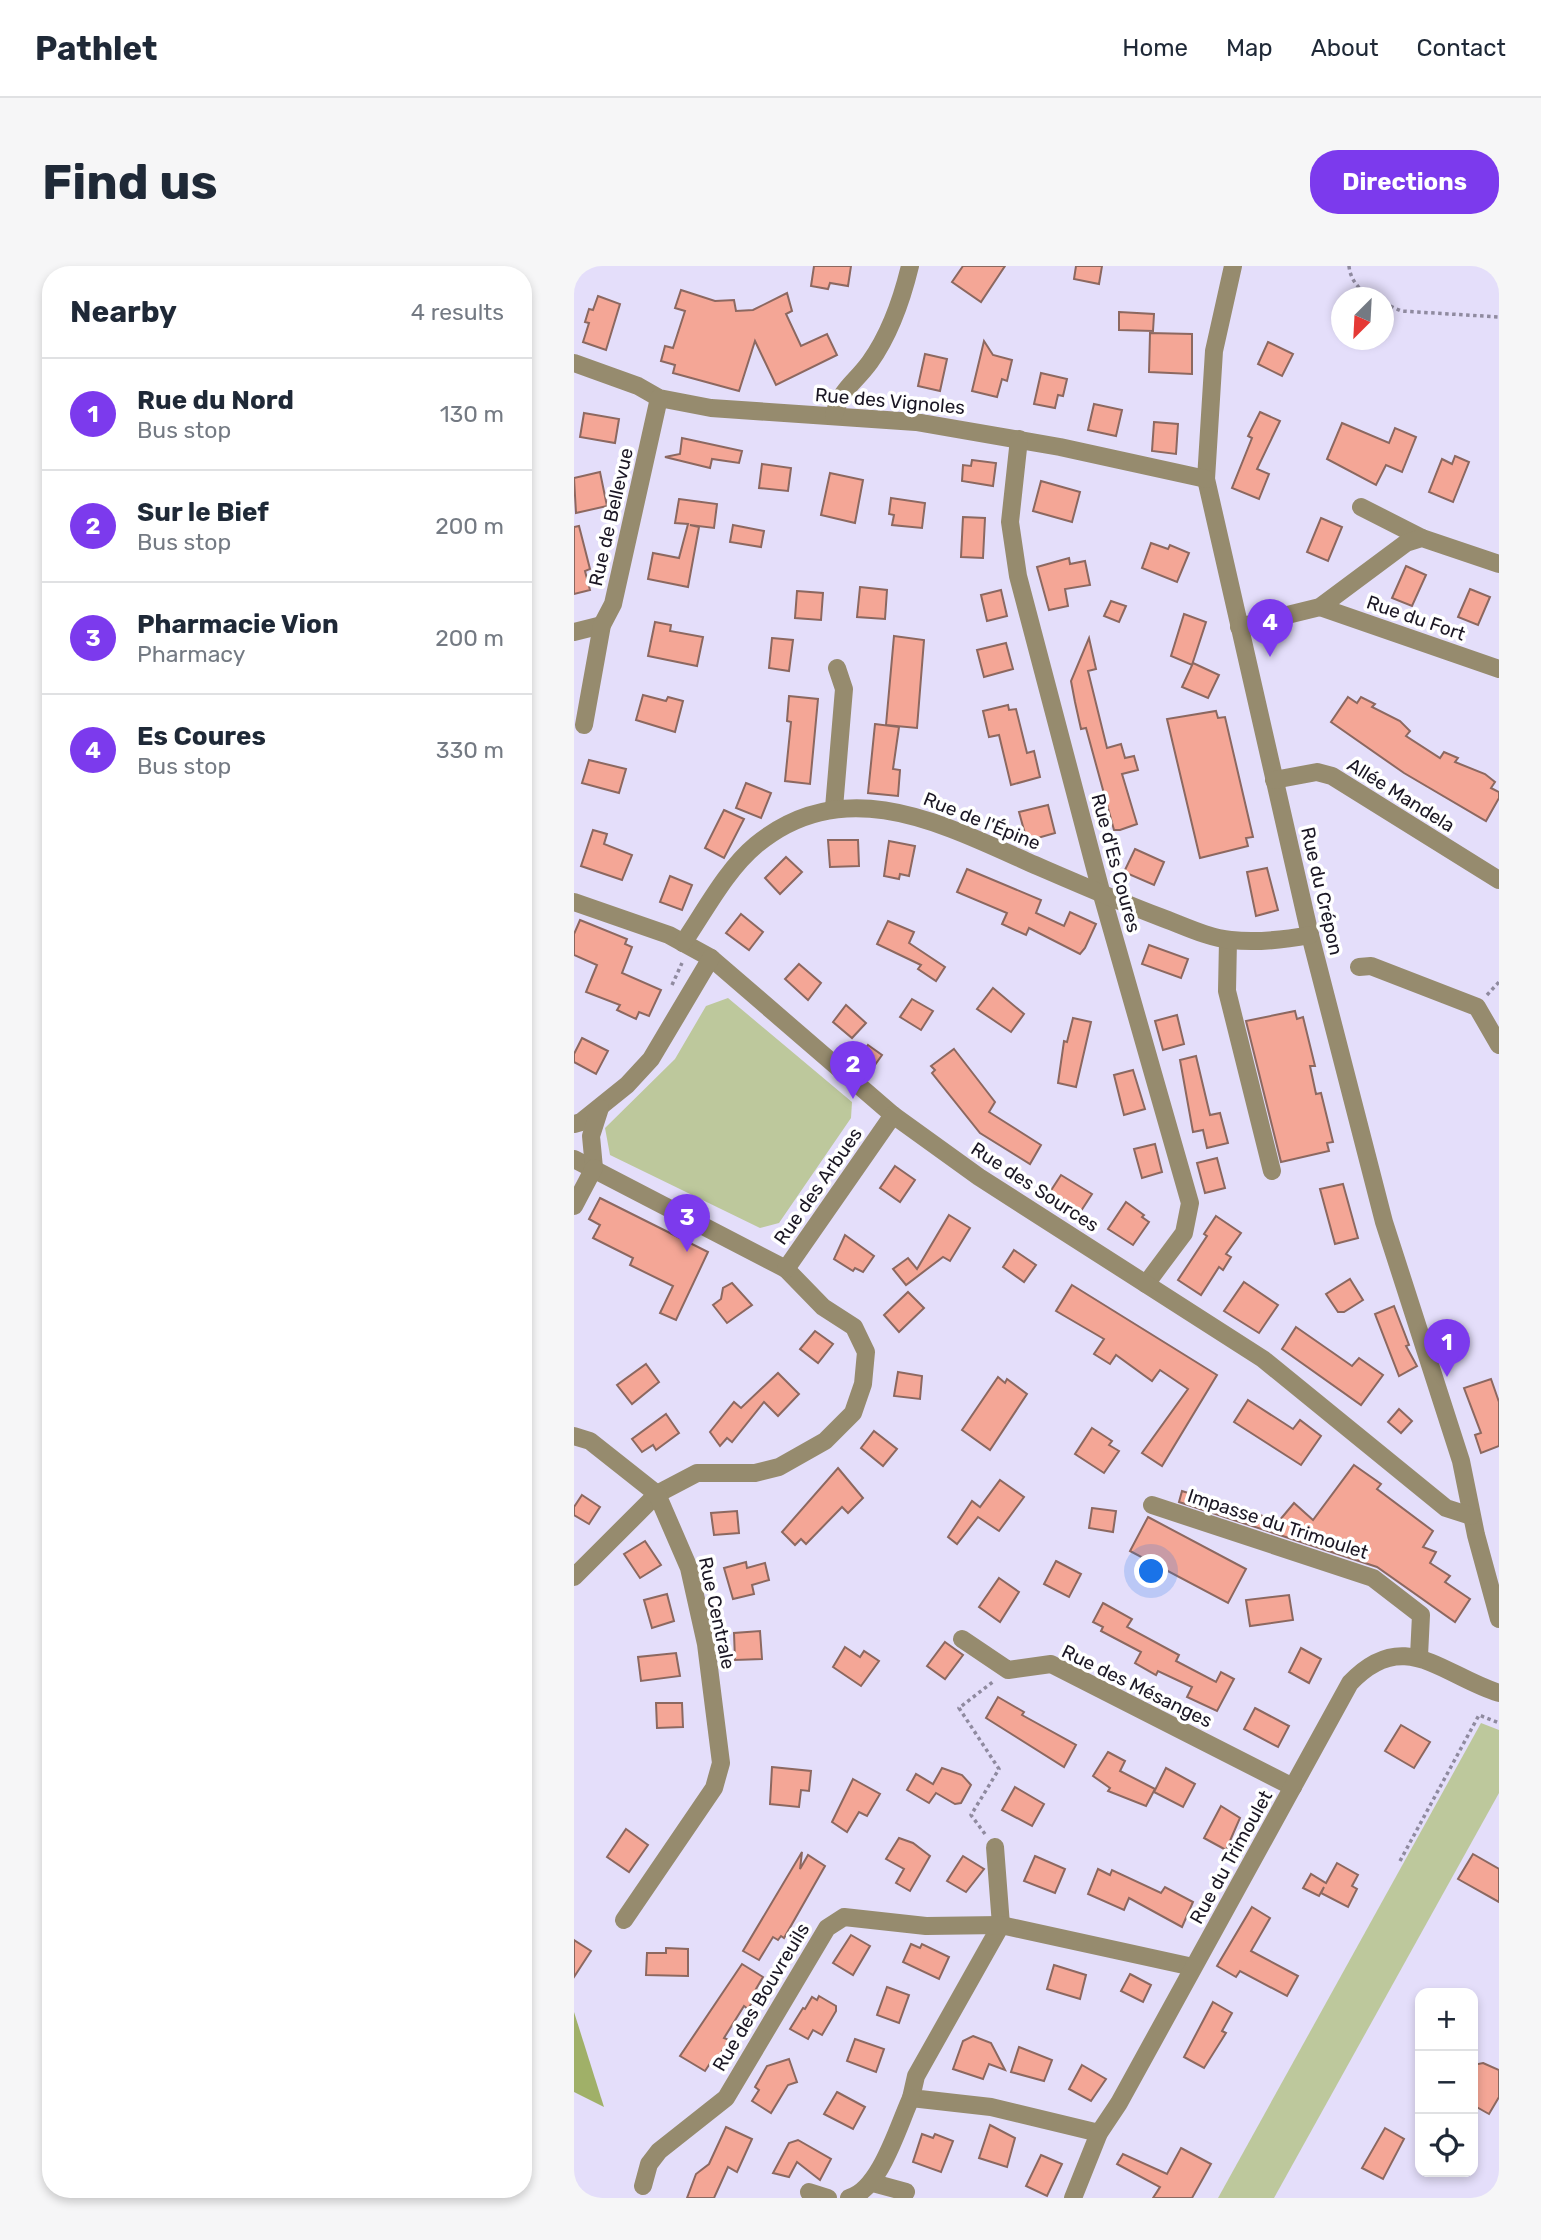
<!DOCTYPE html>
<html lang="en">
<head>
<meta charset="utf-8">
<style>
	:root { --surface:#fff; --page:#f6f6f7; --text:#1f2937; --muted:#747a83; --line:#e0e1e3; --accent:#7c3aed }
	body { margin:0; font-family:Rubik,sans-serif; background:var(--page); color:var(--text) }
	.controls { position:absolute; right:21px; bottom:21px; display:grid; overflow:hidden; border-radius:14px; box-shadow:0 4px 10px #0003 }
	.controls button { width:63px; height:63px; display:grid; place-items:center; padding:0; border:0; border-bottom:2px solid var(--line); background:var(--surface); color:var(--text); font:35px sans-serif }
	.compass { position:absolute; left:757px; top:21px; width:63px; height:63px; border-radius:50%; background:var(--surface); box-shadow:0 4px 10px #0003; rotate:204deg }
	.you { position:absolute; left:578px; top:1306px; width:24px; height:24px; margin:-18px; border:5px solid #fff; border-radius:50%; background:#1a73e8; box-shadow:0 0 0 10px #1a73e833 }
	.badge { display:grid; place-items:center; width:46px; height:46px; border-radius:50%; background:var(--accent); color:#fff; font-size:23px; font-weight:700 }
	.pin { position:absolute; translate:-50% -58px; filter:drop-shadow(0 2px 4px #0008) }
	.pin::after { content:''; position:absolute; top:37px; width:24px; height:21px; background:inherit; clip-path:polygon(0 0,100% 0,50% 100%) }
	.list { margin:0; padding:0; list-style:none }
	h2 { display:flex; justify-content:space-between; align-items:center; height:91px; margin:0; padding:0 28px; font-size:30px }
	h2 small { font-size:23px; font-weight:400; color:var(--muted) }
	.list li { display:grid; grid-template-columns:46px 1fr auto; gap:21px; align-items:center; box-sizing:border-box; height:112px; padding:0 28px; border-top:2px solid var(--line) }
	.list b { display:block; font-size:26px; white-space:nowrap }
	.list p { margin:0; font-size:23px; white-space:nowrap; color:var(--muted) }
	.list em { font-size:23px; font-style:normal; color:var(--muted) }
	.icon { flex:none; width:38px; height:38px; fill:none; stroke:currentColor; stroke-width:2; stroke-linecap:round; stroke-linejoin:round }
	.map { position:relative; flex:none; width:925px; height:1932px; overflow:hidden; border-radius:28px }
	header { display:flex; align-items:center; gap:42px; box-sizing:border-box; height:98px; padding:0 35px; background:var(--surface); border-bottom:2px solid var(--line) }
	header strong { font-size:33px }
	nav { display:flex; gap:38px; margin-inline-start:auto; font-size:24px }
	.intro { display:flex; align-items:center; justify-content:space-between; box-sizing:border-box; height:168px; padding:0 42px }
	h1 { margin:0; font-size:49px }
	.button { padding:18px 32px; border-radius:28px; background:var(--accent); color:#fff; font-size:24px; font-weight:700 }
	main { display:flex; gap:42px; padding:0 42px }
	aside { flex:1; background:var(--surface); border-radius:28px; box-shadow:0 4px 10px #0003 }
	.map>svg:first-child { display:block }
</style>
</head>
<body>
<header>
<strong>Pathlet</strong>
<nav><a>Home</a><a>Map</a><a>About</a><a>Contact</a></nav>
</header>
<div class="intro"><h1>Find us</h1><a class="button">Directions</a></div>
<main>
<aside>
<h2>Nearby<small>4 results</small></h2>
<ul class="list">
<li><span class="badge">1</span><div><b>Rue du Nord</b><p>Bus stop</p></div><em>130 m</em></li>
<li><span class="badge">2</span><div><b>Sur le Bief</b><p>Bus stop</p></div><em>200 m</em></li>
<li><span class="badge">3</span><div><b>Pharmacie Vion</b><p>Pharmacy</p></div><em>200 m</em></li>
<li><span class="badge">4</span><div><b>Es Coures</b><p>Bus stop</p></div><em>330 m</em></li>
</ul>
</aside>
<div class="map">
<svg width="925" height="1932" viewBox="0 0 925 1932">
	<rect width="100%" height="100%" fill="#e4defa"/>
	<!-- green -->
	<g fill="#bdc89c">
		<polygon points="154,732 278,836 277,852 205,957 186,962 36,889 31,862 101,793 132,740"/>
		<polygon points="907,1457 925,1464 925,1527 700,1932 644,1932"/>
	</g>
	<!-- forest -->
	<polygon fill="#a0b068" points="0,1746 30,1841 0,1826"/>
	<!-- building -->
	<g fill="#f4a696" stroke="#8c6860" stroke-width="2">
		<polygon points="240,0 277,0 274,20 256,17 254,23 237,20"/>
		<polygon points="389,0 431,0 407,36 378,16"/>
		<polygon points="502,0 528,0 525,18 500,13"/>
		<polygon points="107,24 141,35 160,34 162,45 179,44 213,27 218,45 212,48 227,80 253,68 263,89 202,119 181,75 165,125 99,107 101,99 87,95 91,80 99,82 111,45 101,42"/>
		<polygon points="24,30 46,38 32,84 9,76 15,57 11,56 15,43 19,44"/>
		<polygon points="545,46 580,48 579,65 545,64"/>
		<polygon points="576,67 618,68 618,108 575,106"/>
		<polygon points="410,75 419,89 438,94 433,115 428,113 423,131 398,125"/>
		<polygon points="694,76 719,88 708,110 684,98"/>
		<polygon points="351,88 373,93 366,125 344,120"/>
		<polygon points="467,107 493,113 489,130 484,129 481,142 460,138"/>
		<polygon points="520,138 548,144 542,170 514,164"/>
		<polygon points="686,146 706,155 683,203 695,208 685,233 658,222 678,172 674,170"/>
		<polygon points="10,147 45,153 41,177 6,171"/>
		<polygon points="580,156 604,158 602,188 578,185"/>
		<polygon points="768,157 815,177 821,162 842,171 828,206 812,199 802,219 753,193"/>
		<polygon points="108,172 168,185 165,197 138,193 136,202 91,191 106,188"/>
		<polygon points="881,190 895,196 879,236 855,226 868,193 878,198"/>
		<polygon points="398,194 422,197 419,220 388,215 389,199 397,200"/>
		<polygon points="188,198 217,202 214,225 185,222"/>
		<polygon points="26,206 33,240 2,247 0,212"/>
		<polygon points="256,207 289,214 281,257 247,249"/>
		<polygon points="467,215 506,226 498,256 459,245"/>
		<polygon points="317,232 351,237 348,262 318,259 320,249 315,248"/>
		<polygon points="105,233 143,238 140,262 116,259 125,261 114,321 74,313 79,287 105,292 114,258 101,257"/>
		<polygon points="389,251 411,252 409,292 387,291"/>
		<polygon points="747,252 768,261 754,295 733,286"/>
		<polygon points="159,259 190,265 187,281 156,276"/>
		<polygon points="5,260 16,303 11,305 16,324 0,328 0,261"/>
		<polygon points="577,277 594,283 596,279 615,287 603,316 568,302"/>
		<polygon points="495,292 496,298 511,295 516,319 491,323 494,340 475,344 463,301"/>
		<polygon points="832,300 852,309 838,340 818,332"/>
		<polygon points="286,321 313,324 311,353 283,351"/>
		<polygon points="896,323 916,331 904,359 884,351"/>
		<polygon points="427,324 433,350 413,355 407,329"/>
		<polygon points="223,325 249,327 247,354 221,352"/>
		<polygon points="537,335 552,340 545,356 530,350"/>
		<polygon points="610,348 632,356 618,399 597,390"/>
		<polygon points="81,356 97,359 96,365 129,371 123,400 74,390"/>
		<polygon points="320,370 350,374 343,462 312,459"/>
		<polygon points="198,372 219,374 215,405 195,402"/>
		<polygon points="515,372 522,403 514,405 533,482 547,478 551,492 560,490 564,504 548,508 563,558 546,564 540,564 512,462 507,463 501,436 497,415"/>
		<polygon points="432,377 439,403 410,411 403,384"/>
		<polygon points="619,397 645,409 634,432 608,421"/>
		<polygon points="69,429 92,435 94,431 109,435 101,466 62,454"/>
		<polygon points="215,430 244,433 236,518 211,515 217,456 213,455"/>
		<polygon points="774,431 783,437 787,431 801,438 798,441 826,455 836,465 832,470 866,492 870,486 884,492 881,496 911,508 921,516 917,522 925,526 925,532 912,555 830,507 757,456"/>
		<polygon points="434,439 435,444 442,443 453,487 460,485 466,511 437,519 425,469 415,471 409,445"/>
		<polygon points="642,445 644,452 651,451 679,571 672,572 674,580 626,592 593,453"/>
		<polygon points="301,458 325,461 319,503 326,504 324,530 294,527"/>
		<polygon points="15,494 52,503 45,527 8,517"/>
		<polygon points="172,517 197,527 187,552 162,542"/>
		<polygon points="474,539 481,567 453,575 445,546"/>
		<polygon points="150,544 170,553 150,592 131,582"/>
		<polygon points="19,564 33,568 30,578 58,589 48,614 7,600"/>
		<polygon points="254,574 284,574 285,600 256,601"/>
		<polygon points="315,575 341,580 335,610 326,608 325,613 310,610"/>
		<polygon points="561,583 590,596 580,619 550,606"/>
		<polygon points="212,591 228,606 206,628 191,612"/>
		<polygon points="693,602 704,644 682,650 673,606"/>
		<polygon points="393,603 467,634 462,647 490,660 496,646 522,658 511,682 506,688 455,662 452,669 428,658 433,647 383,626"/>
		<polygon points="96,610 118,619 108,644 86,636"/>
		<polygon points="167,648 189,666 175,684 152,667"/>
		<polygon points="6,654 53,673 51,678 58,681 48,707 87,724 75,750 65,746 62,753 43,744 46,739 12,726 23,699 0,689 0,668"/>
		<polygon points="314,655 340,666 335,677 371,701 362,715 344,703 347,699 303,678"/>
		<polygon points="575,679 614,693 607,712 568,698"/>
		<polygon points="225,698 247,717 234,734 211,713"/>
		<polygon points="419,722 450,748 437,766 403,743"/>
		<polygon points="338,733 359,745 347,764 326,751"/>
		<polygon points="272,739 292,757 278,772 259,756"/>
		<polygon points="721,745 723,753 729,751 741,800 736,800 742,828 747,827 759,876 753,877 755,885 707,896 672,755"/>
		<polygon points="603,749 610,778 589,784 581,755"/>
		<polygon points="499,752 517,756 502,821 484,817 490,775 493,776"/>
		<polygon points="8,772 34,785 22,808 0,796 0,788"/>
		<polygon points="294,779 308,789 298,803 284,793"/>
		<polygon points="380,783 421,836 415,846 467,879 456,898 406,867 358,807 361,804 357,800"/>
		<polygon points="622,790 636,849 646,847 654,877 633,882 629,864 619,866 606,794"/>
		<polygon points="559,804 571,843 550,849 540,809"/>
		<polygon points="581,878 588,906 568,912 560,883"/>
		<polygon points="643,892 651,922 631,927 623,897"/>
		<polygon points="321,900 341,914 326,936 306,922"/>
		<polygon points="487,909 518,928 507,945 476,926"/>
		<polygon points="769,918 784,972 761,978 746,923"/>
		<polygon points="26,932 134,986 102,1054 86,1047 99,1020 56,999 59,992 19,972 26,959 15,953"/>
		<polygon points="552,936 570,949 568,951 575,956 559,979 534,963"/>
		<polygon points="375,949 396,962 376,995 369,991 332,1019 319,1003 334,992 343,1003"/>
		<polygon points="642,950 667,967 652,988 657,991 649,1004 645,1001 627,1029 604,1014 633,970 630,968"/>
		<polygon points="271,969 300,990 289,1006 281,1002 279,1005 260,993"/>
		<polygon points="440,984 462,999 450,1016 429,1001"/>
		<polygon points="776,1013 789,1034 770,1046 764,1046 752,1028"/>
		<polygon points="670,1016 704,1039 685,1067 650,1045"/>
		<polygon points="158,1017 178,1039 153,1057 139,1039 147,1033 149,1022"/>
		<polygon points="498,1019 643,1109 588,1200 568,1187 614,1123 586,1104 578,1115 542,1089 536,1098 520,1088 530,1073 482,1045"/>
		<polygon points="334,1026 350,1042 325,1066 310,1049"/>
		<polygon points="820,1040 835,1079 832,1080 843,1100 825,1110 801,1048"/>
		<polygon points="722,1061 778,1100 785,1092 809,1109 787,1139 708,1083"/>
		<polygon points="241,1065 259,1078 244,1097 226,1083"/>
		<polygon points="72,1098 85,1116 58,1138 43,1119"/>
		<polygon points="324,1106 348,1110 346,1133 320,1130"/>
		<polygon points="204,1107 225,1128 204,1150 190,1136 158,1176 153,1172 146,1180 136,1166 160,1136 167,1142"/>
		<polygon points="424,1111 431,1117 433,1113 453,1128 416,1184 388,1164"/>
		<polygon points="917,1113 925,1136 925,1180 907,1187 901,1169 907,1167 890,1122"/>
		<polygon points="674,1134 719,1163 726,1154 747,1170 727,1199 660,1156"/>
		<polygon points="825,1143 838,1155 827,1167 814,1156"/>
		<polygon points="92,1148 105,1167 82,1184 79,1179 68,1186 58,1173"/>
		<polygon points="518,1162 538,1175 535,1179 545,1185 530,1207 501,1188"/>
		<polygon points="300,1165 323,1183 309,1200 287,1182"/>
		<polygon points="780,1199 807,1218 803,1223 859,1265 849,1281 862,1286 856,1297 876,1310 871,1316 896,1333 881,1356 803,1301 605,1236 608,1225 705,1255 720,1237 739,1254"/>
		<polygon points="264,1202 289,1232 274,1247 268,1241 232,1278 227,1273 221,1279 208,1266"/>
		<polygon points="426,1214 450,1231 425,1265 404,1251 383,1278 374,1271 398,1235 406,1241"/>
		<polygon points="8,1229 26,1241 15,1258 0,1249 0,1241"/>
		<polygon points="518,1242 542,1245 539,1266 515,1262"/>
		<polygon points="163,1245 165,1267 140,1269 137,1247"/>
		<polygon points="574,1251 672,1303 654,1337 556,1285"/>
		<polygon points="71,1275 87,1299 66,1312 50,1288"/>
		<polygon points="482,1295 507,1308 495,1331 470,1318"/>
		<polygon points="172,1296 173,1302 191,1297 195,1314 178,1319 180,1328 159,1333 150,1302"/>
		<polygon points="425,1312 445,1326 426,1356 405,1341"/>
		<polygon points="93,1328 100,1355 78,1362 70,1334"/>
		<polygon points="715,1329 719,1354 676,1360 672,1334"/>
		<polygon points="529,1337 558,1353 553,1361 605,1389 602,1395 642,1416 647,1406 660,1413 643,1445 613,1431 618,1421 584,1405 582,1409 561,1397 567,1386 527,1365 529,1361 519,1356"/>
		<polygon points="186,1365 188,1393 161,1394 160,1367"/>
		<polygon points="371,1376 389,1389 371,1413 353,1400"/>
		<polygon points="271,1381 286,1391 290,1385 305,1395 287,1420 259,1401"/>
		<polygon points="727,1382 747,1393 735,1417 715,1406"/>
		<polygon points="102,1387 106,1410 67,1415 64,1391"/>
		<polygon points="424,1431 450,1446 448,1449 502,1479 490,1501 412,1452"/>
		<polygon points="82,1437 108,1437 109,1461 83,1462"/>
		<polygon points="681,1442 715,1460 704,1481 670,1463"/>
		<polygon points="827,1459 856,1476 840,1502 811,1485"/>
		<polygon points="534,1486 551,1495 546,1505 581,1523 572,1540 534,1525 536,1522 519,1510"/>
		<polygon points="198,1501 237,1505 235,1525 227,1524 225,1541 196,1538"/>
		<polygon points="368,1502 388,1509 397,1519 387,1537 381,1538 362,1527 355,1537 333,1524 342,1508 359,1518"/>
		<polygon points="592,1502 621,1518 609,1541 580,1526"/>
		<polygon points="279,1513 306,1528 293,1550 285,1546 273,1566 258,1556"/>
		<polygon points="441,1521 470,1538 458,1560 428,1544"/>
		<polygon points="647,1540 666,1552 652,1584 630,1572"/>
		<polygon points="52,1563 74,1579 55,1606 33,1591"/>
		<polygon points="325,1572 339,1577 356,1590 336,1625 322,1617 330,1603 312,1593"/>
		<polygon points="228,1586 226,1603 234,1589 251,1600 210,1672 207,1670 204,1674 199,1671 185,1694 169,1685"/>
		<polygon points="899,1588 925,1603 925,1636 884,1613"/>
		<polygon points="389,1590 410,1603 392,1626 373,1615"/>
		<polygon points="461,1590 491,1603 481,1627 450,1615"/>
		<polygon points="763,1597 784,1609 778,1620 783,1623 774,1641 747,1627 750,1621 745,1630 729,1622 737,1608 752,1617"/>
		<polygon points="524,1603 536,1609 538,1604 587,1627 591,1621 619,1636 608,1661 555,1632 550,1644 514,1628"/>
		<polygon points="678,1641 696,1652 677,1685 724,1710 713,1730 666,1705 662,1711 643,1700"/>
		<polygon points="277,1669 296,1680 279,1709 259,1697"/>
		<polygon points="0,1674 17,1685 0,1711"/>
		<polygon points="337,1678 346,1682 348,1678 375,1691 365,1713 329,1696"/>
		<polygon points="92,1682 114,1683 114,1710 72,1709 73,1687 92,1687"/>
		<polygon points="168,1698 189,1711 182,1723 185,1725 174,1743 170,1740 150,1772 155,1774 140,1798 137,1796 131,1805 106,1790"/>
		<polygon points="480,1699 512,1709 506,1733 473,1723"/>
		<polygon points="556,1708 577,1719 569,1736 547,1725"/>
		<polygon points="313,1721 335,1729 325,1757 303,1749"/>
		<polygon points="245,1730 262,1740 262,1745 248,1769 239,1764 234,1773 216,1763 229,1742 231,1743 238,1731 243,1734"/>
		<polygon points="639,1736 658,1747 648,1765 652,1767 630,1802 610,1791"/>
		<polygon points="399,1770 417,1777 431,1804 415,1798 409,1813 379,1803 389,1775"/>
		<polygon points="281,1773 310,1783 302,1806 273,1795"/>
		<polygon points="445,1781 478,1794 470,1815 437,1806"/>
		<polygon points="215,1793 223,1816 214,1819 197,1847 178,1835 185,1824 181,1821 193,1800"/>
		<polygon points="909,1797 925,1804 925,1831 915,1848 899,1839 899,1799"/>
		<polygon points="508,1799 532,1813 517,1835 495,1823"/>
		<polygon points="263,1826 291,1841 279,1863 250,1848"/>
		<polygon points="416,1859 441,1872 433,1901 405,1892"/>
		<polygon points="152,1861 178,1873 163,1906 154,1901 140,1932 113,1932 122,1908 135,1898"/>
		<polygon points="811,1862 830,1873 809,1913 788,1902"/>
		<polygon points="348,1868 359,1872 361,1868 379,1875 367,1906 339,1896"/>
		<polygon points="224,1874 257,1893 246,1914 223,1896 215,1911 199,1907 215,1877"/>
		<polygon points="607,1882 637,1898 618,1932 579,1932 586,1921 543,1898 549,1888 593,1908"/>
		<polygon points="467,1889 488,1898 473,1930 452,1920"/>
	</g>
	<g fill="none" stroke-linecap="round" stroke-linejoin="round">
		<!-- path -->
		<g stroke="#8f8a9f" stroke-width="3.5" stroke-dasharray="3.5 3.5" stroke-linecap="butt">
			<path d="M775,0C776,14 787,26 798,32"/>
			<polyline points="810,37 827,45 925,51"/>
			<polyline points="98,719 108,697"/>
			<polyline points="913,729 925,716"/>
			<polyline points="411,1568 397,1549 425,1503 385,1442 420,1415"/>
			<polyline points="826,1595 905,1449 925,1457"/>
		</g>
		<!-- minor -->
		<g stroke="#968b6e" stroke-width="18">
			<polyline points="659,0 640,85 632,213 736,669 810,956 887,1195 902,1269 925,1353"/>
			<polyline points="0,97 64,120 85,132 137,142 342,156 486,181 632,213"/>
			<path d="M260,149C268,121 280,118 296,96C316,68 328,33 336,0"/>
			<polyline points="445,173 436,256 444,310 528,629 616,937 610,967 572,1018"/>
			<polyline points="787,241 848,272"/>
			<polyline points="746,341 925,403"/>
			<polyline points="665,361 746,341 832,277 848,272 925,298"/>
			<polyline points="0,366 28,359"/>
			<polyline points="10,459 28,359 39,338 85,132"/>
			<polyline points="700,514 743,506 758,510 925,614"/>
			<polyline points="260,542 270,423 263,402"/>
			<polyline points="0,636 95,669 137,692 319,849 405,911 689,1093 872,1242 897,1250"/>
			<polyline points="654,674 653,725 698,905"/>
			<path d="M109,677C131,645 152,604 182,579C269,507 365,556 454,596C498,615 541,634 586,651C608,659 634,672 657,674C683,677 709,674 736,669"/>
			<polyline points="785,701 797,700 903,741 925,779"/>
			<polyline points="0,858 7,856 53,819 77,793 137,692"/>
			<polyline points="0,893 212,1003 249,1041 280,1061 292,1086 289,1118 279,1147 251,1175 205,1201 181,1207 123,1207 83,1228 0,1311"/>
			<polyline points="20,902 17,870 26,842"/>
			<polyline points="0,940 20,902"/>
			<polyline points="212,1003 319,849"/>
			<polyline points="0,1170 16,1175 83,1228 115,1302 132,1378 147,1497 140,1522 50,1654"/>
			<polyline points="578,1239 799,1312 847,1349 845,1390"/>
			<polyline points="388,1373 434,1404 477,1398 719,1521"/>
			<polyline points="421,1581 427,1659"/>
			<polyline points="427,1659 342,1810 337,1832 417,1841 525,1867"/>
			<polyline points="299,1917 332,1926"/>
			<polyline points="69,1920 75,1898 85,1885 152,1832 253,1662 270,1651 352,1660 427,1659 619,1701"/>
			<polyline points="235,1926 254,1932"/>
			<path d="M275,1932C306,1924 324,1860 337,1832"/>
			<path d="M499,1932L525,1867L545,1837L776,1417C830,1360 868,1409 925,1427"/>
		</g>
	</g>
	<g text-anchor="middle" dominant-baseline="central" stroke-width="7" stroke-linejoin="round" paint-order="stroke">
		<!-- street labels -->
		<g font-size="19" fill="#1b1724" stroke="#fff">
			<text transform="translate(316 135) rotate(5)">Rue des Vignoles</text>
			<text transform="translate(37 251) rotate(-77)">Rue de Bellevue</text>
			<text transform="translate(842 352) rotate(19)">Rue du Fort</text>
			<text transform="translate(827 529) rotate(32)">Allée Mandela</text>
			<text transform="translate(408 555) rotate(22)">Rue de l'Épine</text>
			<text transform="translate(542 597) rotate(75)">Rue d'Es Coures</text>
			<text transform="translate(748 625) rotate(77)">Rue du Crépon</text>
			<text transform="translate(244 920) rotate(-55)">Rue des Arbues</text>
			<text transform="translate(461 921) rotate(33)">Rue des Sources</text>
			<text transform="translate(704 1258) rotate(18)">Impasse du Trimoulet</text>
			<text transform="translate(143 1347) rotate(78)">Rue Centrale</text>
			<text transform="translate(563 1420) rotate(26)">Rue des Mésanges</text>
			<text transform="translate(657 1591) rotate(-61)">Rue du Trimoulet</text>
			<text transform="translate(187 1731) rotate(-59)">Rue des Bouvreuils</text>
		</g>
	</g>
</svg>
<div class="controls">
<button>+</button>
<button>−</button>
<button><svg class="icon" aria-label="locate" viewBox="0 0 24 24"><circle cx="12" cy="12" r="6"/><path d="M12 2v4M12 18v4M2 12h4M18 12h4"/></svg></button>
</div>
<svg class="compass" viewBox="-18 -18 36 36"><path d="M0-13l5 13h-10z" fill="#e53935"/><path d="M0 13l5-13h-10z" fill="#747a83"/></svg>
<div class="you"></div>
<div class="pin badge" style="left:873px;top:1111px">1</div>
<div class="pin badge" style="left:279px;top:833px">2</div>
<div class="pin badge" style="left:113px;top:986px">3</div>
<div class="pin badge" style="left:696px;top:391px">4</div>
</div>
</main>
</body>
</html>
